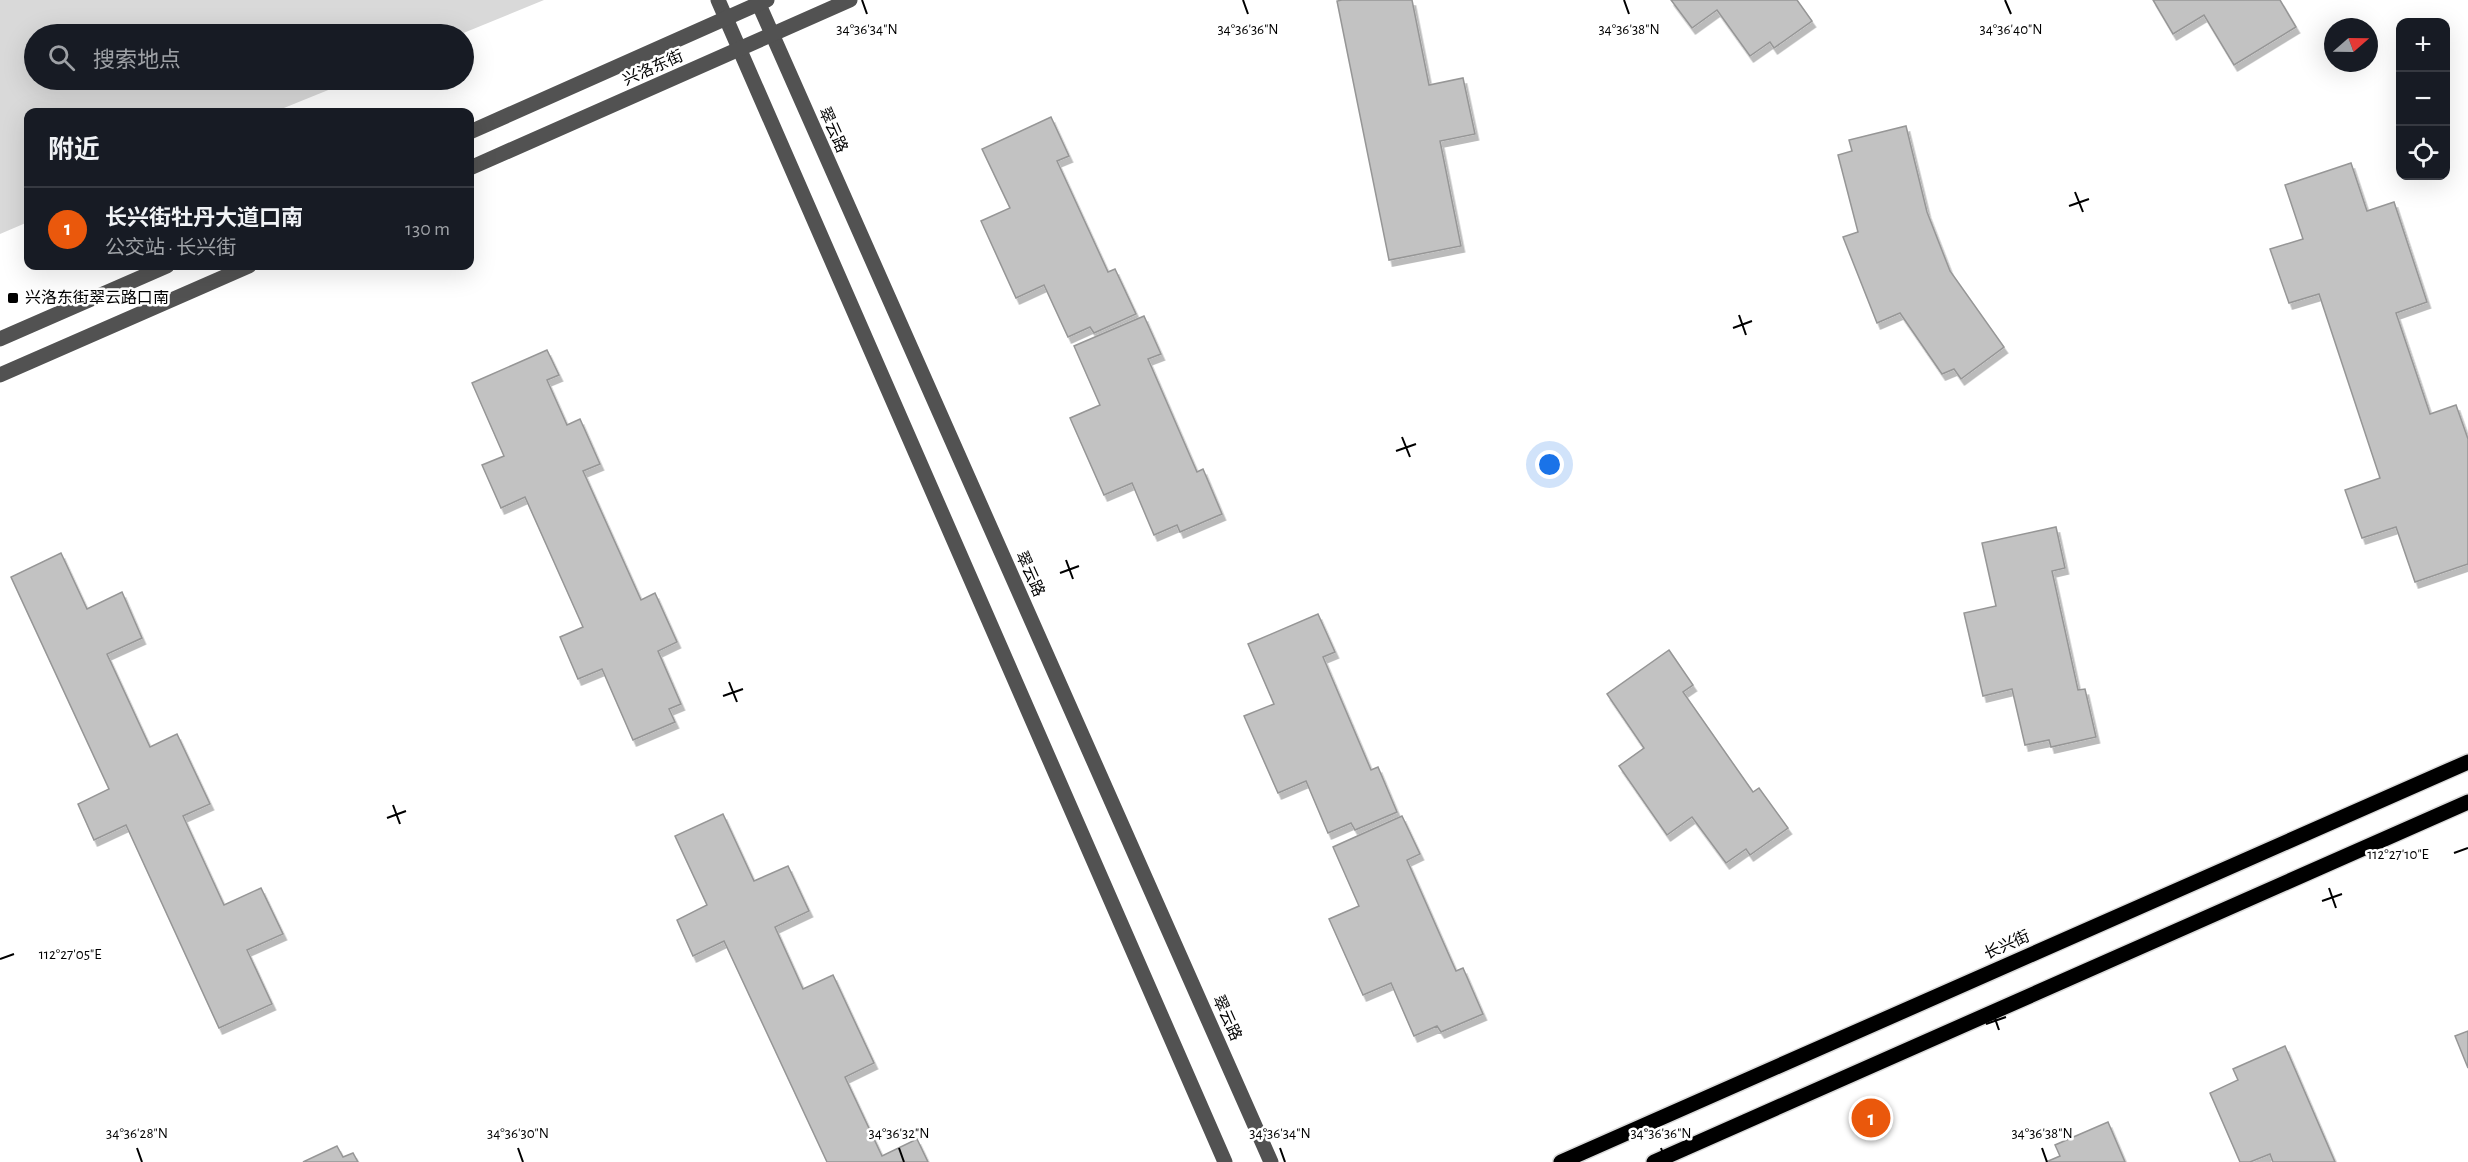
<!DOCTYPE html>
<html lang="zh">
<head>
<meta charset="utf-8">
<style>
	:root { --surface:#171b24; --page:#242831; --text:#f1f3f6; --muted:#9ea1a6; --line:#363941; --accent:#ea580c }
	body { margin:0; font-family:"Alegreya Sans","Noto Sans SC",sans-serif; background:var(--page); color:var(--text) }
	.controls { position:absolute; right:18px; top:18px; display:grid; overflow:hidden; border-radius:12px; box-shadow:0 6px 24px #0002 }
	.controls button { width:54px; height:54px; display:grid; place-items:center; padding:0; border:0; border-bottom:2px solid var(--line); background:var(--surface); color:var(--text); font:30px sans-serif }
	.compass { position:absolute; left:2324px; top:18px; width:54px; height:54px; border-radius:50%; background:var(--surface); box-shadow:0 6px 24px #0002; rotate:70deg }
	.you { position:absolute; left:1550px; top:465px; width:21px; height:21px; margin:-15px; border:4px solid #fff; border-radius:50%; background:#1a73e8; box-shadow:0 0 0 9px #1a73e833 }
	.badge { display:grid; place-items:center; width:39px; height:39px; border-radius:50%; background:var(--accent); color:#fff; font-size:20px; font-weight:700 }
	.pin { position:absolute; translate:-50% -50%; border:3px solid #fff; box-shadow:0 2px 6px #0006 }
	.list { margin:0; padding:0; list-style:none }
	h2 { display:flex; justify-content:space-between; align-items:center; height:78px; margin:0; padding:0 24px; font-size:26px }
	h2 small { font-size:20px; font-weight:400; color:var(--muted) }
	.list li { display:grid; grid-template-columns:39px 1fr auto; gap:18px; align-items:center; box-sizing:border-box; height:84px; padding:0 24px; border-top:2px solid var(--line) }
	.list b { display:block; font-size:22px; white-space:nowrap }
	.list p { margin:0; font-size:20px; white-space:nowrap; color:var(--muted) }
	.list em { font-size:20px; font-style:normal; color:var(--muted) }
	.icon { flex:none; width:33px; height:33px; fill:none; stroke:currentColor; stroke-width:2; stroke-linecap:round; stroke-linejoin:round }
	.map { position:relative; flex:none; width:2468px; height:1162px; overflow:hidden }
	.search { position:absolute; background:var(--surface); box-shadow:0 6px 24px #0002; left:24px; top:24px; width:450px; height:66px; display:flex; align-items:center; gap:15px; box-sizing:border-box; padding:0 21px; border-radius:33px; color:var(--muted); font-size:22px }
	.panel { position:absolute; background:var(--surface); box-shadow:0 6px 24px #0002; left:24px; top:108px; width:450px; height:162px; border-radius:12px }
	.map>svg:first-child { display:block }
</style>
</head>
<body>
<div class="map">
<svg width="2468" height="1162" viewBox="0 0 2468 1162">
	<defs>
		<filter id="shadow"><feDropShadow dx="3.5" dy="6" stdDeviation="0" flood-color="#0004"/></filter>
	</defs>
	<rect width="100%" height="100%" fill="#fff"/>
	<!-- green -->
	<polygon fill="#d9d9d9" points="0,0 544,0 461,34 34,34 34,80 353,80 274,112 28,112 28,222 0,234"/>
	<!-- building -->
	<g fill="#c2c2c2" stroke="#969696" stroke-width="1.5" filter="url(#shadow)">
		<polygon points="1342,0 1412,0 1429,85 1463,78 1475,134 1440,141 1461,246 1389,260 1337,1"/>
		<polygon points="1671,0 1797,0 1812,21 1774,48 1770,42 1750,56 1717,10 1692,28"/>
		<polygon points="2153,0 2280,0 2296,27 2234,65 2204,15 2173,34"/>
		<polygon points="1051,117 1069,156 1057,161 1108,272 1115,269 1136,314 1094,333 1090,327 1068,337 1044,285 1016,298 981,221 1010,208 982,149"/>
		<polygon points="1906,126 1927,212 1950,271 2004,347 1961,379 1954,369 1942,374 1900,313 1877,323 1843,237 1858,232 1838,155 1852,151 1849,140"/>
		<polygon points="2351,163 2367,211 2394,202 2427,302 2396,313 2430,414 2456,405 2468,439 2468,564 2415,582 2396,527 2362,538 2345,490 2380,478 2319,294 2289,303 2270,249 2303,239 2285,185"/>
		<polygon points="1144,316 1161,354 1148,359 1197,472 1203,469 1222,514 1180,532 1177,525 1154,535 1132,483 1104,495 1070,418 1100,405 1074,346"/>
		<polygon points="547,350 559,375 547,380 567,425 580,419 600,464 583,471 641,600 655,593 677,642 658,651 681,704 669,709 675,722 633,740 602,669 578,679 560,637 583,627 525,497 501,508 482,465 504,456 472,383"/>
		<polygon points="2056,527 2065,568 2052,571 2078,690 2085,689 2096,737 2051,747 2049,740 2025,745 2012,689 1983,696 1964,613 1996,606 1982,543"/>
		<polygon points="61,553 87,609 122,592 142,638 107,654 150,747 177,734 210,804 183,816 224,905 261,888 283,934 247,950 272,1004 219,1028 126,825 94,840 78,804 109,789 11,577"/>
		<polygon points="1318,614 1335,652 1323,657 1371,770 1378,767 1397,812 1355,830 1351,823 1328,833 1306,781 1278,793 1244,716 1274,704 1248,644"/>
		<polygon points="1669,650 1693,685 1683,692 1753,792 1759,788 1788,828 1750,855 1746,849 1726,863 1692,817 1667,835 1619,766 1644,748 1607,694"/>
		<polygon points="723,814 754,881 788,866 809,911 775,927 803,989 833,975 874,1063 845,1077 882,1156 917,1139 928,1162 827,1162 724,941 693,956 677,920 707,905 675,836"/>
		<polygon points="1402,816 1420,854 1407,860 1456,971 1463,968 1483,1014 1441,1032 1437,1026 1414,1036 1391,983 1363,995 1329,919 1359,906 1333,847"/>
		<polygon points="2468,1031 2468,1068 2455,1036"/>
		<polygon points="2285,1046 2335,1162 2273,1162 2270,1154 2250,1162 2240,1162 2210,1093 2238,1080 2233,1069"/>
		<polygon points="2108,1122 2125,1162 2046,1162 2060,1156 2055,1145"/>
		<polygon points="337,1146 343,1157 353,1153 358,1162 303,1162"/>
	</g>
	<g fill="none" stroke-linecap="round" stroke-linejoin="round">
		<defs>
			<g id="major">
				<polyline points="1561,1162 2468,762"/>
				<polyline points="1654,1162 2468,802"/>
			</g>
		</defs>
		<!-- major casing -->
		<use href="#major" stroke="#dbdbdb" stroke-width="18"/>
		<!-- minor -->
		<g stroke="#525252" stroke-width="15">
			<polyline points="718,0 1225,1162"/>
			<polyline points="757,0 1271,1162"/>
			<polyline points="470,132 767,0"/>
			<polyline points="470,168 850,0"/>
			<polyline points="0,339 167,266"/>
			<polyline points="0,375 249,266"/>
		</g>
		<!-- major -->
		<use href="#major" stroke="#000" stroke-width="15"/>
	</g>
	<!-- ticks -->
	<path fill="none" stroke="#000" stroke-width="2" d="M862,0L867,14M1243,0L1248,14M1624,0L1629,14M2005,0L2011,14M2075,192L2083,212M2069,206L2089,199M1739,315L1746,335M1733,328L1752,321M1402,437L1410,457M1396,451L1416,444M1066,560L1073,579M1060,573L1079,566M729,682L737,702M723,696L743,689M393,805L400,824M387,818L406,811M2454,853L2468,848M2329,888L2336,908M2322,901L2342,894M0,959L14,954M1992,1010L1999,1030M1986,1024L2006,1017M137,1148L142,1162M518,1148L523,1162M899,1148L904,1162M1280,1148L1285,1162M1661,1148L1666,1162M2042,1148L2047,1162"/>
	<!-- markers -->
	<rect fill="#000" stroke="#fff" stroke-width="2" x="7" y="292" width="12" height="12" rx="3"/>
	<g text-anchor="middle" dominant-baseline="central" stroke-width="5" stroke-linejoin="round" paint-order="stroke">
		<!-- street labels -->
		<g font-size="16" fill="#000" stroke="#fff">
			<text transform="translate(653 68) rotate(-24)">兴洛东街</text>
			<text transform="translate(833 130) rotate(66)">翠云路</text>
			<text transform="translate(1030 574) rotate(66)">翠云路</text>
			<text transform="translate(2007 945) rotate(-24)">长兴街</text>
			<text transform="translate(1227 1018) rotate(66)">翠云路</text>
		</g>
		<!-- poi labels -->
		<g font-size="16" fill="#000" stroke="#fff" text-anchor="start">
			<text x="25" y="298">兴洛东街翠云路口南</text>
		</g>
	</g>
	<g font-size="15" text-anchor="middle" fill="#000" stroke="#fff" stroke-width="5" stroke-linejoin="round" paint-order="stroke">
		<text x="867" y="34">34°36'34"N</text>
		<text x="1248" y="34">34°36'36"N</text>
		<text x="1629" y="34">34°36'38"N</text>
		<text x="2011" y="34">34°36'40"N</text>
		<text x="2398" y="859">112°27'10"E</text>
		<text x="70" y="959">112°27'05"E</text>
		<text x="137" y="1138">34°36'28"N</text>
		<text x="518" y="1138">34°36'30"N</text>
		<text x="899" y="1138">34°36'32"N</text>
		<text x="1280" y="1138">34°36'34"N</text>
		<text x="1661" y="1138">34°36'36"N</text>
		<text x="2042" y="1138">34°36'38"N</text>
	</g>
</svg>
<div class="controls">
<button>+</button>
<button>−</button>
<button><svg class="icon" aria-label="locate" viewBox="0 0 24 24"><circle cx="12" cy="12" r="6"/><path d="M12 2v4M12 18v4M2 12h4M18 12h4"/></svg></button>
</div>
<svg class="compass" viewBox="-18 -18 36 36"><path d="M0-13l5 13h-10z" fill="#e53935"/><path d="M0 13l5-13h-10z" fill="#9ea1a6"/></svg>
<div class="you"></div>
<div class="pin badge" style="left:1871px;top:1118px">1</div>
<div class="search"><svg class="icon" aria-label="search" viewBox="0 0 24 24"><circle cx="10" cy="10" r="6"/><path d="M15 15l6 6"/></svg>搜索地点</div>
<section class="panel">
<h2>附近<small></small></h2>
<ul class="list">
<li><span class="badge">1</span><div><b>长兴街牡丹大道口南</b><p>公交站 · 长兴街</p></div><em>130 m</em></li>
</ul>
</section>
</div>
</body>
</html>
